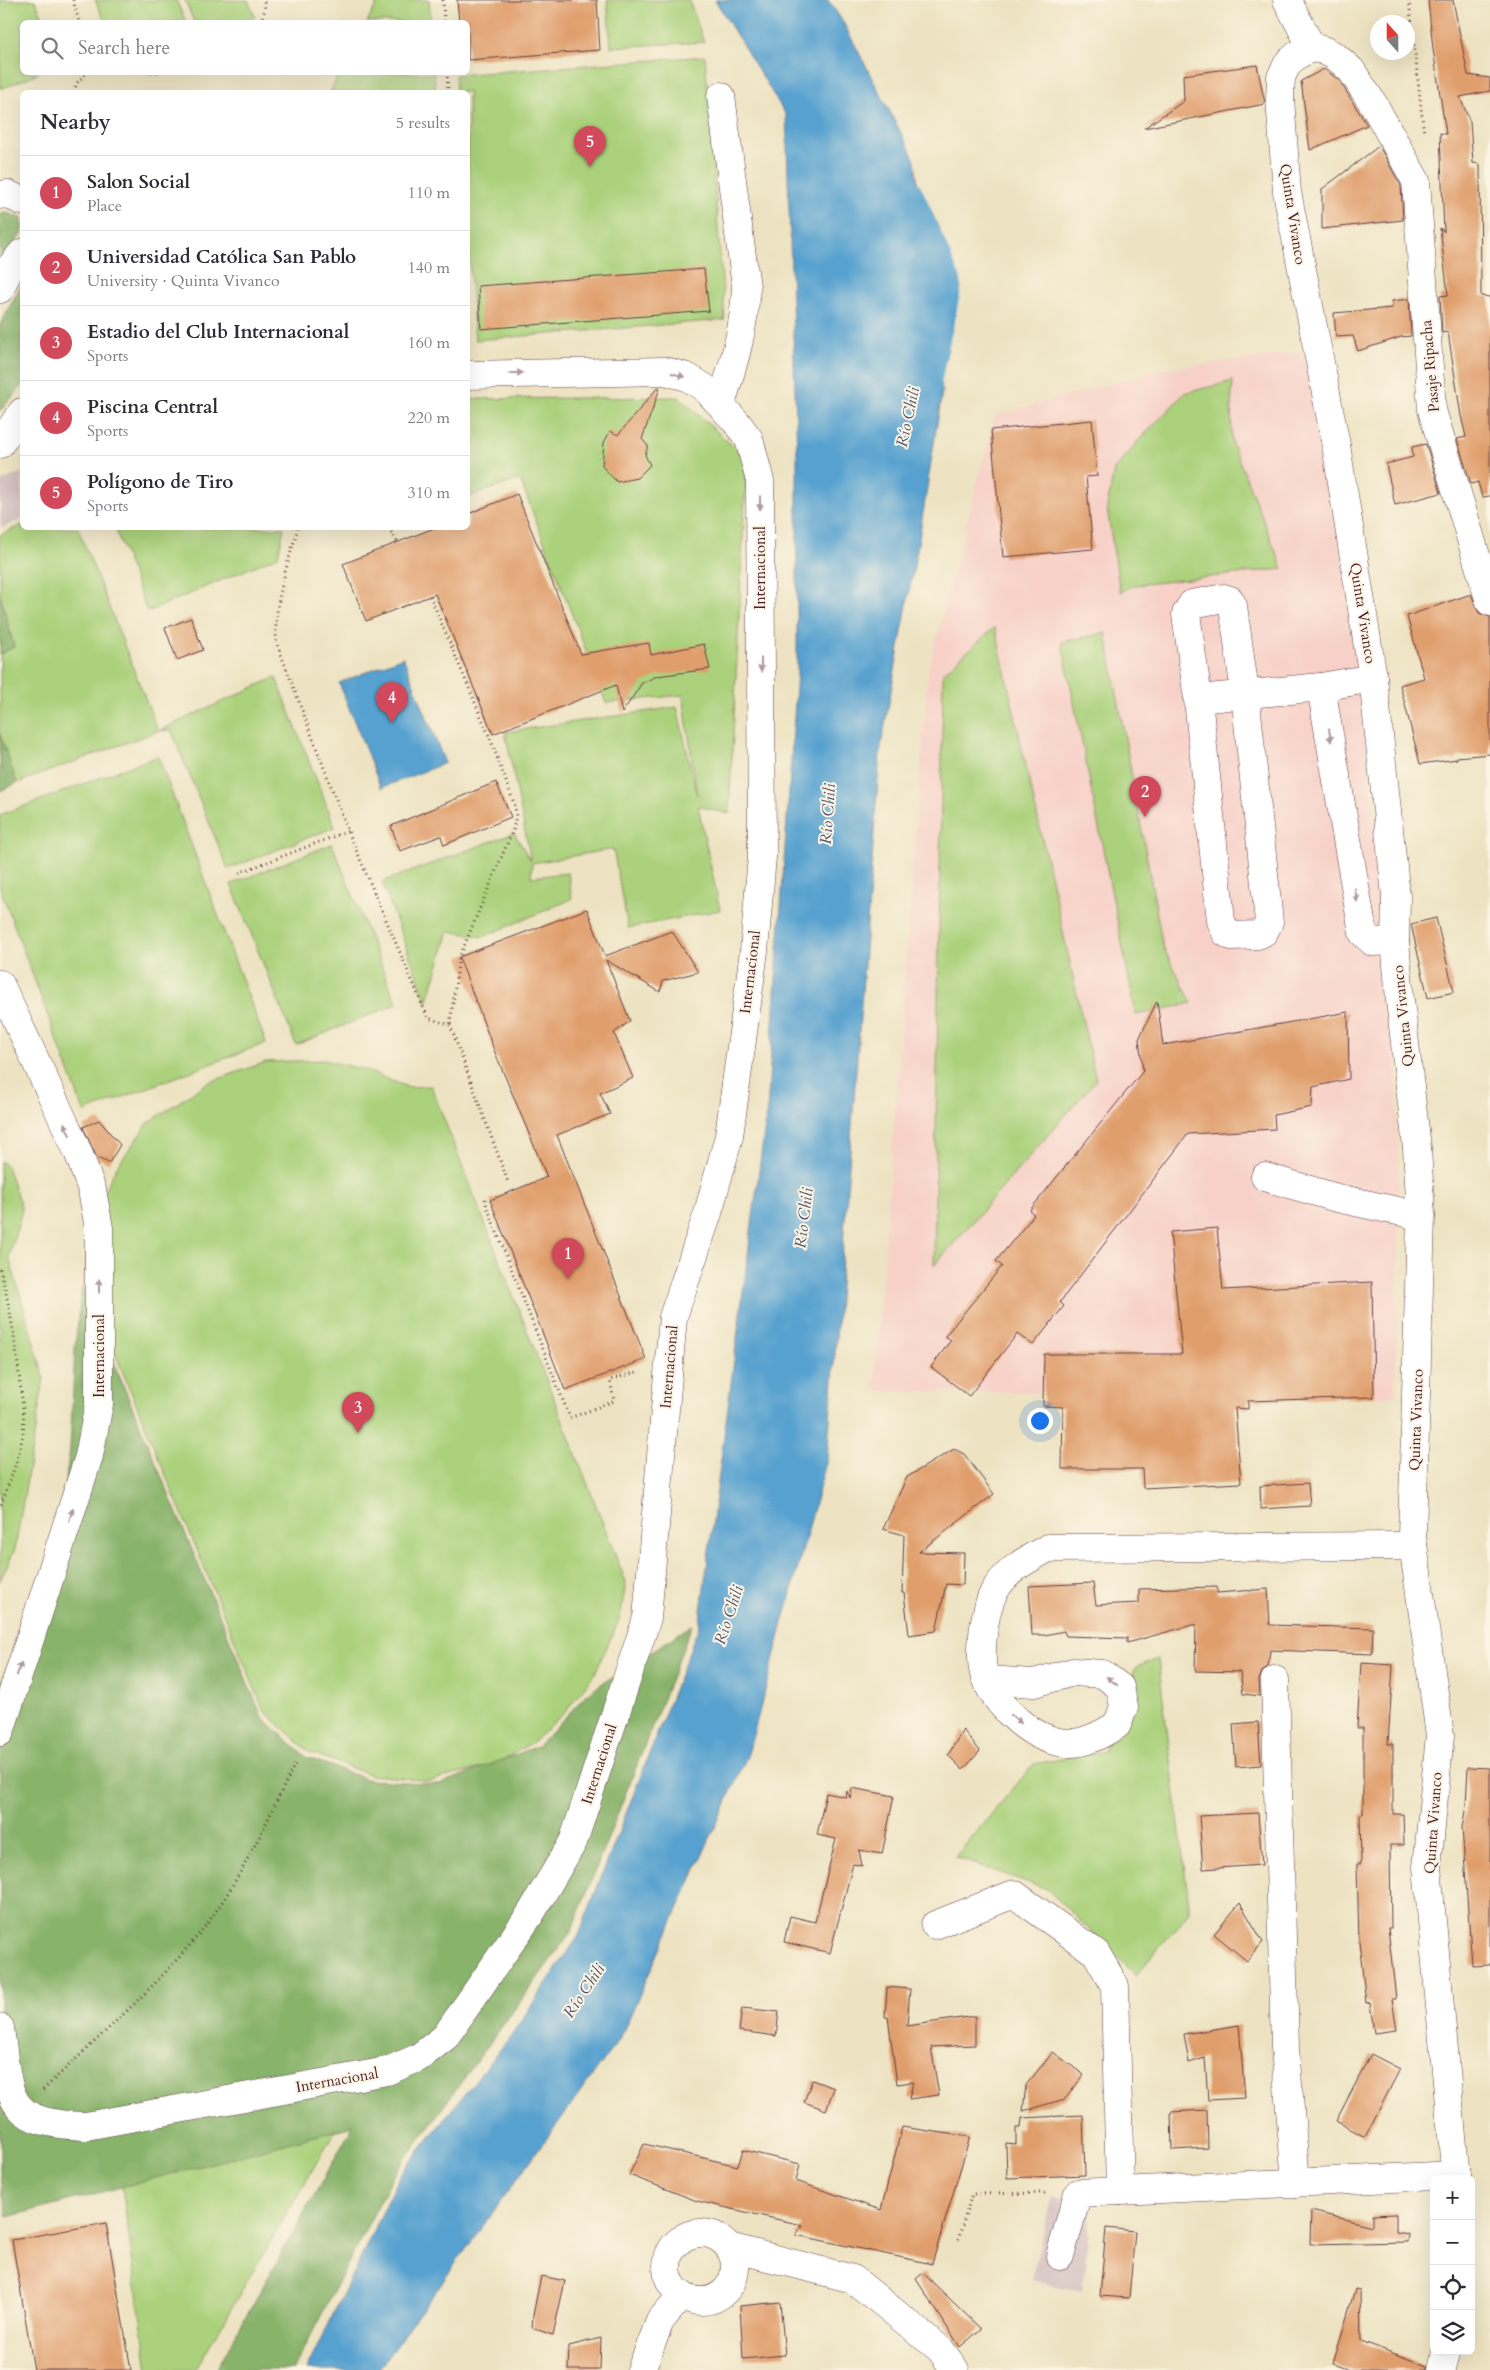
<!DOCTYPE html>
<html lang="en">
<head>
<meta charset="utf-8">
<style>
	:root { --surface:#fff; --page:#f7f7f7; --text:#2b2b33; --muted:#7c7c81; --line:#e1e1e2; --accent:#d1495b }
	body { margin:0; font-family:Cardo,serif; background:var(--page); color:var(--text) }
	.controls { position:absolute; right:15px; bottom:15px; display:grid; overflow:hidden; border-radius:8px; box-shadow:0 5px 20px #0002 }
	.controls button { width:45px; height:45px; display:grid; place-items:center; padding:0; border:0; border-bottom:1px solid var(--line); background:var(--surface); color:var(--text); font:25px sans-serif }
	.compass { position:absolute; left:1370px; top:15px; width:45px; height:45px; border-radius:50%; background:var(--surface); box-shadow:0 5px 20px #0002; rotate:339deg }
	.you { position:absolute; left:1039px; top:1420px; width:18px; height:18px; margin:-12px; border:4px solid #fff; border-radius:50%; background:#1a73e8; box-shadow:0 0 0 8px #1a73e833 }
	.badge { display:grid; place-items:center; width:32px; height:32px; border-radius:50%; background:var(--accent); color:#fff; font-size:16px; font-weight:700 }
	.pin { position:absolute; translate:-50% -41px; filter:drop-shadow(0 1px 2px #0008) }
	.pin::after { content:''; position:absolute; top:26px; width:18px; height:15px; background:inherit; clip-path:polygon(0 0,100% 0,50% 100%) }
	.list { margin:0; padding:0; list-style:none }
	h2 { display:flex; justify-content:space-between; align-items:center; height:65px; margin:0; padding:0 20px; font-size:21px }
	h2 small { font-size:16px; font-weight:400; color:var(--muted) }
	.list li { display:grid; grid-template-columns:32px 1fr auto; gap:15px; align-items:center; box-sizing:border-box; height:75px; padding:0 20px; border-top:1px solid var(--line) }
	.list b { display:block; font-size:19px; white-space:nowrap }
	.list p { margin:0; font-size:16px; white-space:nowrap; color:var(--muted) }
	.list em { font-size:16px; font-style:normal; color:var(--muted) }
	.icon { flex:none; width:28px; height:28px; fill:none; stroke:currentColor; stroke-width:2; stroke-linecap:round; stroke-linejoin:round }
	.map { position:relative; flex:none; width:1490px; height:2370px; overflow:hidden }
	.search { position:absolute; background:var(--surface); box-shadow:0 5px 20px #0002; left:20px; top:20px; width:450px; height:55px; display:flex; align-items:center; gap:12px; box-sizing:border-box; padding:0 18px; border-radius:8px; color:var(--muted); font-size:19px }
	.panel { position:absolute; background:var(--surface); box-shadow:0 5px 20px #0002; left:20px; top:90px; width:450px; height:440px; border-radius:8px }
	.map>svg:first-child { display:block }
</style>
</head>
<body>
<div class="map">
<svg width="1490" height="2370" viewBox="0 0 1490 2370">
	<rect width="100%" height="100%" fill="#fcf5e5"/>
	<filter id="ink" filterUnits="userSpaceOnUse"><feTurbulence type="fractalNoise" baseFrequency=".02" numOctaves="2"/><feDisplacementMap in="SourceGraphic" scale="10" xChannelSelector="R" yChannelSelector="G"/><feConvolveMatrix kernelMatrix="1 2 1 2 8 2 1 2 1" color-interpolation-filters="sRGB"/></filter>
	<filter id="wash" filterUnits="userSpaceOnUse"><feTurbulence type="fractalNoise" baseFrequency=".0096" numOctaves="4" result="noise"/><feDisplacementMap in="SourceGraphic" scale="20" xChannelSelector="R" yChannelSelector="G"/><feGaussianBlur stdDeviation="1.12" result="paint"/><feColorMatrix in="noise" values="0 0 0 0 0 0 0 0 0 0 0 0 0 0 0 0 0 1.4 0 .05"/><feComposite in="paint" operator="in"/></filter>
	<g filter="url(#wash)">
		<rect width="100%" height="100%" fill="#ede3c2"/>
		<!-- built -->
		<polygon fill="#f7d1c8" points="1304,352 1334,507 1359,663 1396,1056 1399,1202 1395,1395 1374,1397 1281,1394 874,1391 928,670 995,416 1163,369"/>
		<!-- industrial -->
		<g fill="#d2bfc0">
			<polygon points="22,472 22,519 2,528 0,523 0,482"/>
			<polygon points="1052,2197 1092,2200 1082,2292 1031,2280"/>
		</g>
		<!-- green -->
		<g fill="#abd17b" stroke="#7a7853">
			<polygon points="0,0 35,0 45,22 22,22 22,72 39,73 1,89"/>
			<polygon points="95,0 176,0 186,22 105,22"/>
			<polygon points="185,0 248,0 255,17 240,22 194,22"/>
			<polygon points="379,0 429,0 431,22 367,22"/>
			<polygon points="607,0 689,0 704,42 611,47"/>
			<polygon points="705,56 725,320 475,340 468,242 468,92 456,92 455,75"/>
			<polygon points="340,73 434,73 436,92 330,92"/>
			<polygon points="1233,381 1231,406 1232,443 1283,569 1135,585 1120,592 1107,508 1114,470 1140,439 1185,393"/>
			<polygon points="679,397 747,459 729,814 698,806 720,910 628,928 613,849 532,863 531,877 568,873 572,899 483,937 449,931 427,1003 382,882 514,833 531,861 505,732 677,707 697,795 683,695 606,703 520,479 468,497 468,399"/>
			<polygon points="22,525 22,528 78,528 158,731 276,677 335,827 228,869 171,730 158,731 17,783 0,735 0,654 14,647 0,595 0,535"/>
			<polygon points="115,528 284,528 278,556 147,612"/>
			<polygon points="995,627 1096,1080 934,1266 943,673"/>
			<polygon points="1106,633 1163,947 1192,1003 1136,1015 1062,642"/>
			<polygon points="158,756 266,1043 84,1112 0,888 0,815"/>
			<polygon points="332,844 397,1004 296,1045 231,884"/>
			<polygon points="325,1060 365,1070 407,1087 431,1086 626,1582 620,1618 595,1673 566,1711 533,1742 496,1764 430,1781 371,1775 309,1752 264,1711 86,1284 87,1224 116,1168 148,1123 207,1083 266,1062"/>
			<polygon points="0,1161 7,1166 22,1210 9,1257 44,1378 15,1549 0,1581"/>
			<polygon points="1158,1659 1190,1912 1136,1975 1047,1889 955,1857 1034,1764 1104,1751 1136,1667"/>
			<polygon points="335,2131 195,2370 148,2370 121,2180"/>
		</g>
		<!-- forest -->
		<g fill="#88b36b" stroke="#69694b">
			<polygon points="7,213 22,218 22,234 0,258 0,214"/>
			<polygon points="22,283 22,386 0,411 0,325"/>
			<polygon points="0,595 14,647 0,654"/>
			<polygon points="0,735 17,783 0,791"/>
			<polygon points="82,1287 262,1717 306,1757 369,1780 440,1784 538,1746 589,1692 692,1625 571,1932 394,2174 293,2370 216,2370 353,2126 7,2217 0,2178 0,1685 56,1545 70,1449 75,1347"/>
		</g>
		<!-- water -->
		<g fill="#57a1cf" stroke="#50607d">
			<polygon points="715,0 828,0 842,20 915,160 942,392 919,539 880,752 827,1459 748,1754 620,2038 378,2370 306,2370 402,2172 510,2037 578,1937 699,1626 767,1110 797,673 797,454 786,115"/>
			<polygon points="403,657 445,763 381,788 339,683"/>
		</g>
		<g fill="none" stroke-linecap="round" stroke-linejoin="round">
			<!-- river -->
			<polyline stroke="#57a1cf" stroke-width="51" points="899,199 936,285 917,373"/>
		</g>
		<g id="blocks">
			<!-- building -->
			<g fill="#e09e6c">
				<polygon points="457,0 597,0 600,50 468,60 468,22 459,22"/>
				<polygon points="1428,0 1453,0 1468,75 1490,78 1490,91 1460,97 1470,122 1473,163 1480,164 1481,296 1490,297 1490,496 1482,497 1478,482 1471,484 1457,439 1466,437 1461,416 1448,332 1442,333 1440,296 1448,295 1440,228 1444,232 1440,133 1446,134 1433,49"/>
				<polygon points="1257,65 1265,104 1144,128 1184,101 1183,75"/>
				<polygon points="1324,69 1339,80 1367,125 1310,150 1301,81"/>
				<polygon points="1379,146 1401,186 1403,220 1322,229 1322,189"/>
				<polygon points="704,269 709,311 481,329 478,286"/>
				<polygon points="1409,299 1411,336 1401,337 1358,351 1353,336 1336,337 1334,313 1392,308 1392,301"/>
				<polygon points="658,387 660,388 642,439 648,446 645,455 650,465 637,478 617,482 602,466 604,443 610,431 618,435"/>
				<polygon points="1092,420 1097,476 1086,477 1093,549 1003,557 991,430"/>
				<polygon points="1426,444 1441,493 1395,505 1386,464 1413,457 1412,447"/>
				<polygon points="517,494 581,654 649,643 651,655 704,644 710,669 657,676 642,683 622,713 616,685 493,734 435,594 366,621 343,564 434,528 468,528 468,514"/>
				<polygon points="1471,594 1479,613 1490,617 1490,754 1457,757 1457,759 1420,764 1400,685 1424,678 1407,616"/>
				<polygon points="191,618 203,650 177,660 165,628"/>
				<polygon points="496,782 511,817 444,845 441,836 400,851 391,826"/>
				<polygon points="587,909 605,956 672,931 698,972 663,981 660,992 606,960 630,1021 614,1033 633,1078 600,1093 610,1114 557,1135 646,1359 565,1390 490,1200 547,1177 494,1050 459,957"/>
				<polygon points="1436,918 1454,992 1428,998 1411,924"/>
				<polygon points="1157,1001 1163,1045 1348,1012 1349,1079 1313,1087 1312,1107 1274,1115 1275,1129 1188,1134 1060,1302 1064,1306 1033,1345 1017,1334 969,1396 931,1367 951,1340 945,1336 1002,1266 996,1261 1034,1215 1030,1210 1143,1071 1139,1039"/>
				<polygon points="99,1120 120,1145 109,1163 97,1158 83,1127"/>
				<polygon points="1217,1228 1223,1290 1372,1282 1374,1397 1248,1401 1248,1409 1235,1408 1241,1483 1143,1488 1142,1469 1062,1469 1063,1407 1043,1406 1044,1354 1182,1354 1170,1232"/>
				<polygon points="954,1449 964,1454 994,1494 919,1552 964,1553 963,1585 946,1584 936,1631 909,1635 904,1593 902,1593 904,1535 883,1529 907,1477"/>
				<polygon points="1308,1483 1310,1506 1261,1509 1260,1486"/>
				<polygon points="1093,1583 1096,1605 1139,1603 1139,1589 1217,1587 1217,1593 1268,1589 1270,1625 1373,1628 1372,1654 1270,1650 1268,1666 1262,1672 1259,1680 1260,1696 1243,1694 1240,1672 1195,1671 1196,1624 1127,1643 1127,1638 1066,1636 1064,1631 1045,1635 1032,1635 1029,1586"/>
				<polygon points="1361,1663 1393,1665 1388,1744 1393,1744 1393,1814 1403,1814 1404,1845 1390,1845 1391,1928 1388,1928 1396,1999 1392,1999 1397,2030 1374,2033 1370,2002 1366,2003 1359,1941 1357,1864 1361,1864 1360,1814 1363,1814 1363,1728 1357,1728"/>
				<polygon points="1258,1722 1261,1765 1236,1767 1233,1724"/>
				<polygon points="963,1730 980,1751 963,1770 948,1755"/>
				<polygon points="1468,1767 1490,1768 1490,1965 1472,1966 1462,1827 1466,1806"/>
				<polygon points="852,1788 894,1796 882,1854 859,1850 862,1866 853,1864 830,1953 784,1942 790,1916 815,1922 836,1839 817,1835 826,1793 846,1797 847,1791 850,1798"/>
				<polygon points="1258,1813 1262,1865 1203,1869 1199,1816"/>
				<polygon points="1240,1903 1263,1942 1247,1961 1214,1934"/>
				<polygon points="887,1987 910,1989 907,2026 975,2016 975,2045 931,2047 939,2095 909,2099 913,2082 897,2084 888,2017 885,2017"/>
				<polygon points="742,2008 779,2012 776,2036 739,2031"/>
				<polygon points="1239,2025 1245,2098 1208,2100 1205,2058 1189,2063 1184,2034"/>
				<polygon points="1053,2052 1084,2075 1065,2099 1023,2111 1026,2085"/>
				<polygon points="1371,2054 1400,2069 1365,2137 1336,2121"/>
				<polygon points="812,2080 834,2088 826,2110 804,2102"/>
				<polygon points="1207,2110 1208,2148 1172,2150 1171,2112"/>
				<polygon points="1083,2115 1085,2175 1007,2178 1006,2143 1016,2144 1016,2128 1021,2128 1022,2118"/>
				<polygon points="902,2127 970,2137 932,2264 796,2235 802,2225 697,2201 629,2175 644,2144 738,2166 743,2150 800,2164 796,2181 881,2210"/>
				<polygon points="1311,2211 1372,2226 1372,2215 1396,2214 1396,2232 1408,2234 1407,2242 1310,2244"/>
				<polygon points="106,2223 131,2370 34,2370 12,2240"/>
				<polygon points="1106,2228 1135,2231 1129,2298 1100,2296"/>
				<polygon points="923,2273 981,2329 960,2347 916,2279"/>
				<polygon points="541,2276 565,2281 553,2335 532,2328 533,2315"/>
				<polygon points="1355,2289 1360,2290 1361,2341 1427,2366 1427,2370 1349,2370 1333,2364"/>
				<polygon points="780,2302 785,2355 743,2359 740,2306"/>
				<polygon points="601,2338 600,2370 568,2370 569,2346"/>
			</g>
		</g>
	</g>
	<g filter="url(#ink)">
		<use href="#blocks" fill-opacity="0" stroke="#623c42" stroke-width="1"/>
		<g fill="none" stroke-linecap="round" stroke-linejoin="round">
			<defs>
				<g id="minor">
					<polyline points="1287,0 1312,48"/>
					<path d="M721,96L746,287C744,331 734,362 721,404"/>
					<polyline points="0,195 7,194 22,201"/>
					<polyline points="0,289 11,266 22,253"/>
					<polyline points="0,444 22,412"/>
					<polygon points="1224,598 1230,600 1233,606 1245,693 1269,922 1264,932 1258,935 1231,936 1226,933 1221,921 1198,699 1186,614 1192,604"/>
					<polyline points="1321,687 1363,933 1373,942 1395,941"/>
					<polyline points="1198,699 1321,687 1373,678"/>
					<polyline points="0,984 78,1152 92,1190 99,1228 99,1404 89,1456 0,1732"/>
					<polyline points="1265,1177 1337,1198 1421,1216"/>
					<path d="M986,1680L1034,1683L1073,1672L1103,1674L1120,1687L1124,1707L1117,1725C1102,1734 1085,1744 1067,1743C1034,1741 1000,1710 986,1680C977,1659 984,1606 997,1587C1010,1568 1028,1559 1048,1548L1413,1546"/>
					<polyline points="1275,1680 1285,2048 1296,2183"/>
					<polyline points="935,1925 1014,1894 1096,1953 1115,1986 1120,2191"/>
					<path d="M0,2028C10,2098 4,2124 86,2126L387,2071L418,2058L445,2037L531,1913L573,1842L647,1618L673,1317L708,1213L729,1136L754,951L762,856L760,481L749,439L738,424L705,388L687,377L665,371L468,375"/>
					<polyline points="1456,2179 1427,1867 1440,1735 1412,1537 1421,1216 1417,1148 1400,1000 1395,941 1396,896 1373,678 1336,445 1287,192 1280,99 1281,77 1288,63 1297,55 1312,48 1323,50 1335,56 1351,70 1374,105 1416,181 1432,410 1490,602"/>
					<circle cx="701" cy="2267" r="34"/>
					<polyline points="729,2247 853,2279 940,2349 955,2370"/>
					<polyline points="1060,2256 1078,2193 1456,2175"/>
					<polyline points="641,2370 660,2321 682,2295"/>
					<polyline points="1442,2370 1446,2351"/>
				</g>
			</defs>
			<!-- minor casing -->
			<use href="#minor" stroke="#623c42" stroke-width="29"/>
			<!-- path -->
			<g stroke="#623c42" stroke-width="3" stroke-dasharray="1 4" stroke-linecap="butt">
				<polyline points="73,0 79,22"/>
				<polyline points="443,0 444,22"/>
				<polyline points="1409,0 1424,134"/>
				<polyline points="261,22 265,9 264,0"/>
				<polyline points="136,72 160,72"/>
				<polyline points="447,72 448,92"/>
				<polyline points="75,92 76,84 87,72"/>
				<path d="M298,528C289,559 271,612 277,644L348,831L428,1018L450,1025L508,1182"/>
				<polyline points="388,528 398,542"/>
				<polyline points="430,596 490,738 515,806 516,816 513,830 459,958 450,1025"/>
				<polyline points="239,873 348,831"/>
				<polyline points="485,1199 487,1207 570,1418 614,1401 610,1380 640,1371"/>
				<path d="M0,1269C10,1306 16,1344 20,1383C22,1399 25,1417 23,1433C19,1459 9,1483 0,1507"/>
				<path d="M43,2090C94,2041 149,1994 194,1940C238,1888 266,1822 296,1762"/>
				<polyline points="958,2240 972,2194 1048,2193"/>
			</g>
			<!-- minor -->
			<use href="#minor" stroke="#fff" stroke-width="28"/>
		</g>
		<!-- one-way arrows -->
		<defs><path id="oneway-solid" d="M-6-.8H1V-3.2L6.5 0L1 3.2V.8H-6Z" transform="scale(1.25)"/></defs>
		<g fill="#ae9aa0">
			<use href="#oneway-solid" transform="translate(516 373) rotate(-1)"/>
			<use href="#oneway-solid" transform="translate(678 375) rotate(17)"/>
			<use href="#oneway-solid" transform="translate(760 503) rotate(90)"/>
			<use href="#oneway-solid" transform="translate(761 665) rotate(90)"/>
			<use href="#oneway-solid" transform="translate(1330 735) rotate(81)"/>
			<use href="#oneway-solid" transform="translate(1356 895) rotate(81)"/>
			<use href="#oneway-solid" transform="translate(67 1129) rotate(-115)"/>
			<use href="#oneway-solid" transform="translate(99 1286) rotate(-90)"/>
			<use href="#oneway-solid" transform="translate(71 1515) rotate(-73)"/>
			<use href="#oneway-solid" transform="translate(19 1669) rotate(-72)"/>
			<use href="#oneway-solid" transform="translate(1112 1681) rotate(-142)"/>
			<use href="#oneway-solid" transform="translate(1016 1719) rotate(40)"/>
		</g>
	</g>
	<g text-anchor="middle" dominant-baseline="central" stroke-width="4" stroke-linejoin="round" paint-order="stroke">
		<!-- street labels -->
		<g font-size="15" fill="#4a1f2b" stroke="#fcf5e5">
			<text transform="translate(1293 214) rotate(81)">Quinta Vivanco</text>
			<text transform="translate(1430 366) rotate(-95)">Pasaje Ripacha</text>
			<text transform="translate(760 568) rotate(-90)">Internacional</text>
			<text transform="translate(1363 613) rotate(81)">Quinta Vivanco</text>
			<text transform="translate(750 972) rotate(-83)">Internacional</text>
			<text transform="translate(1403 1016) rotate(-96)">Quinta Vivanco</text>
			<text transform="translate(99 1356) rotate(-90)">Internacional</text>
			<text transform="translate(669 1367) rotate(-85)">Internacional</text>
			<text transform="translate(1416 1420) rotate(-88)">Quinta Vivanco</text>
			<text transform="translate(599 1764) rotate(-72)">Internacional</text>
			<text transform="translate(1433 1823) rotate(-86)">Quinta Vivanco</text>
			<text transform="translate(337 2080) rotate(-10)">Internacional</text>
		</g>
		<!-- water labels -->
		<g font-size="16" font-style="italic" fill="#4f536d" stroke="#fcf5e5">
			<text transform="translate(908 417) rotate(-78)">Río Chili</text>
			<text transform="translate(828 814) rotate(-86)">Río Chili</text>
			<text transform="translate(804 1218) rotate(-83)">Río Chili</text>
			<text transform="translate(729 1615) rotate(-72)">Río Chili</text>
			<text transform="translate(584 1991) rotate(-56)">Río Chili</text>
		</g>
	</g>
</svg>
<div class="controls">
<button>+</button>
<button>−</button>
<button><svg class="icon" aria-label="locate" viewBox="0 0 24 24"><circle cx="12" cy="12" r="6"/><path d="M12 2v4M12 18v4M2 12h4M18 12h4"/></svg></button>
<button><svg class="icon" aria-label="layers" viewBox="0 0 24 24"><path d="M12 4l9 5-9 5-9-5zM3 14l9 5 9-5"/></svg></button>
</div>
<svg class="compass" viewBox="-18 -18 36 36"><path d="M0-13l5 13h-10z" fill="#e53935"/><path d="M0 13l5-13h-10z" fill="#7c7c81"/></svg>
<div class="you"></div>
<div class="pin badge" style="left:568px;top:1279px">1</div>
<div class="pin badge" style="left:1145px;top:817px">2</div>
<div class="pin badge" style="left:358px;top:1433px">3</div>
<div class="pin badge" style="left:392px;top:723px">4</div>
<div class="pin badge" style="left:590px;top:167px">5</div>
<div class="search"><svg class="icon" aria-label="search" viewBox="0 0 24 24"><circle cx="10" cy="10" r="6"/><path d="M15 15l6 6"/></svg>Search here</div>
<section class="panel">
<h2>Nearby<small>5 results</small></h2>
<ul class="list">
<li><span class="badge">1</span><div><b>Salon Social</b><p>Place</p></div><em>110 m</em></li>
<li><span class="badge">2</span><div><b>Universidad Católica San Pablo</b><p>University · Quinta Vivanco</p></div><em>140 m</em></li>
<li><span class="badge">3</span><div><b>Estadio del Club Internacional</b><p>Sports</p></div><em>160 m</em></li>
<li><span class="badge">4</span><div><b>Piscina Central</b><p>Sports</p></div><em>220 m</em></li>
<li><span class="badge">5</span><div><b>Polígono de Tiro</b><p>Sports</p></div><em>310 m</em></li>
</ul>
</section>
</div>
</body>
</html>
